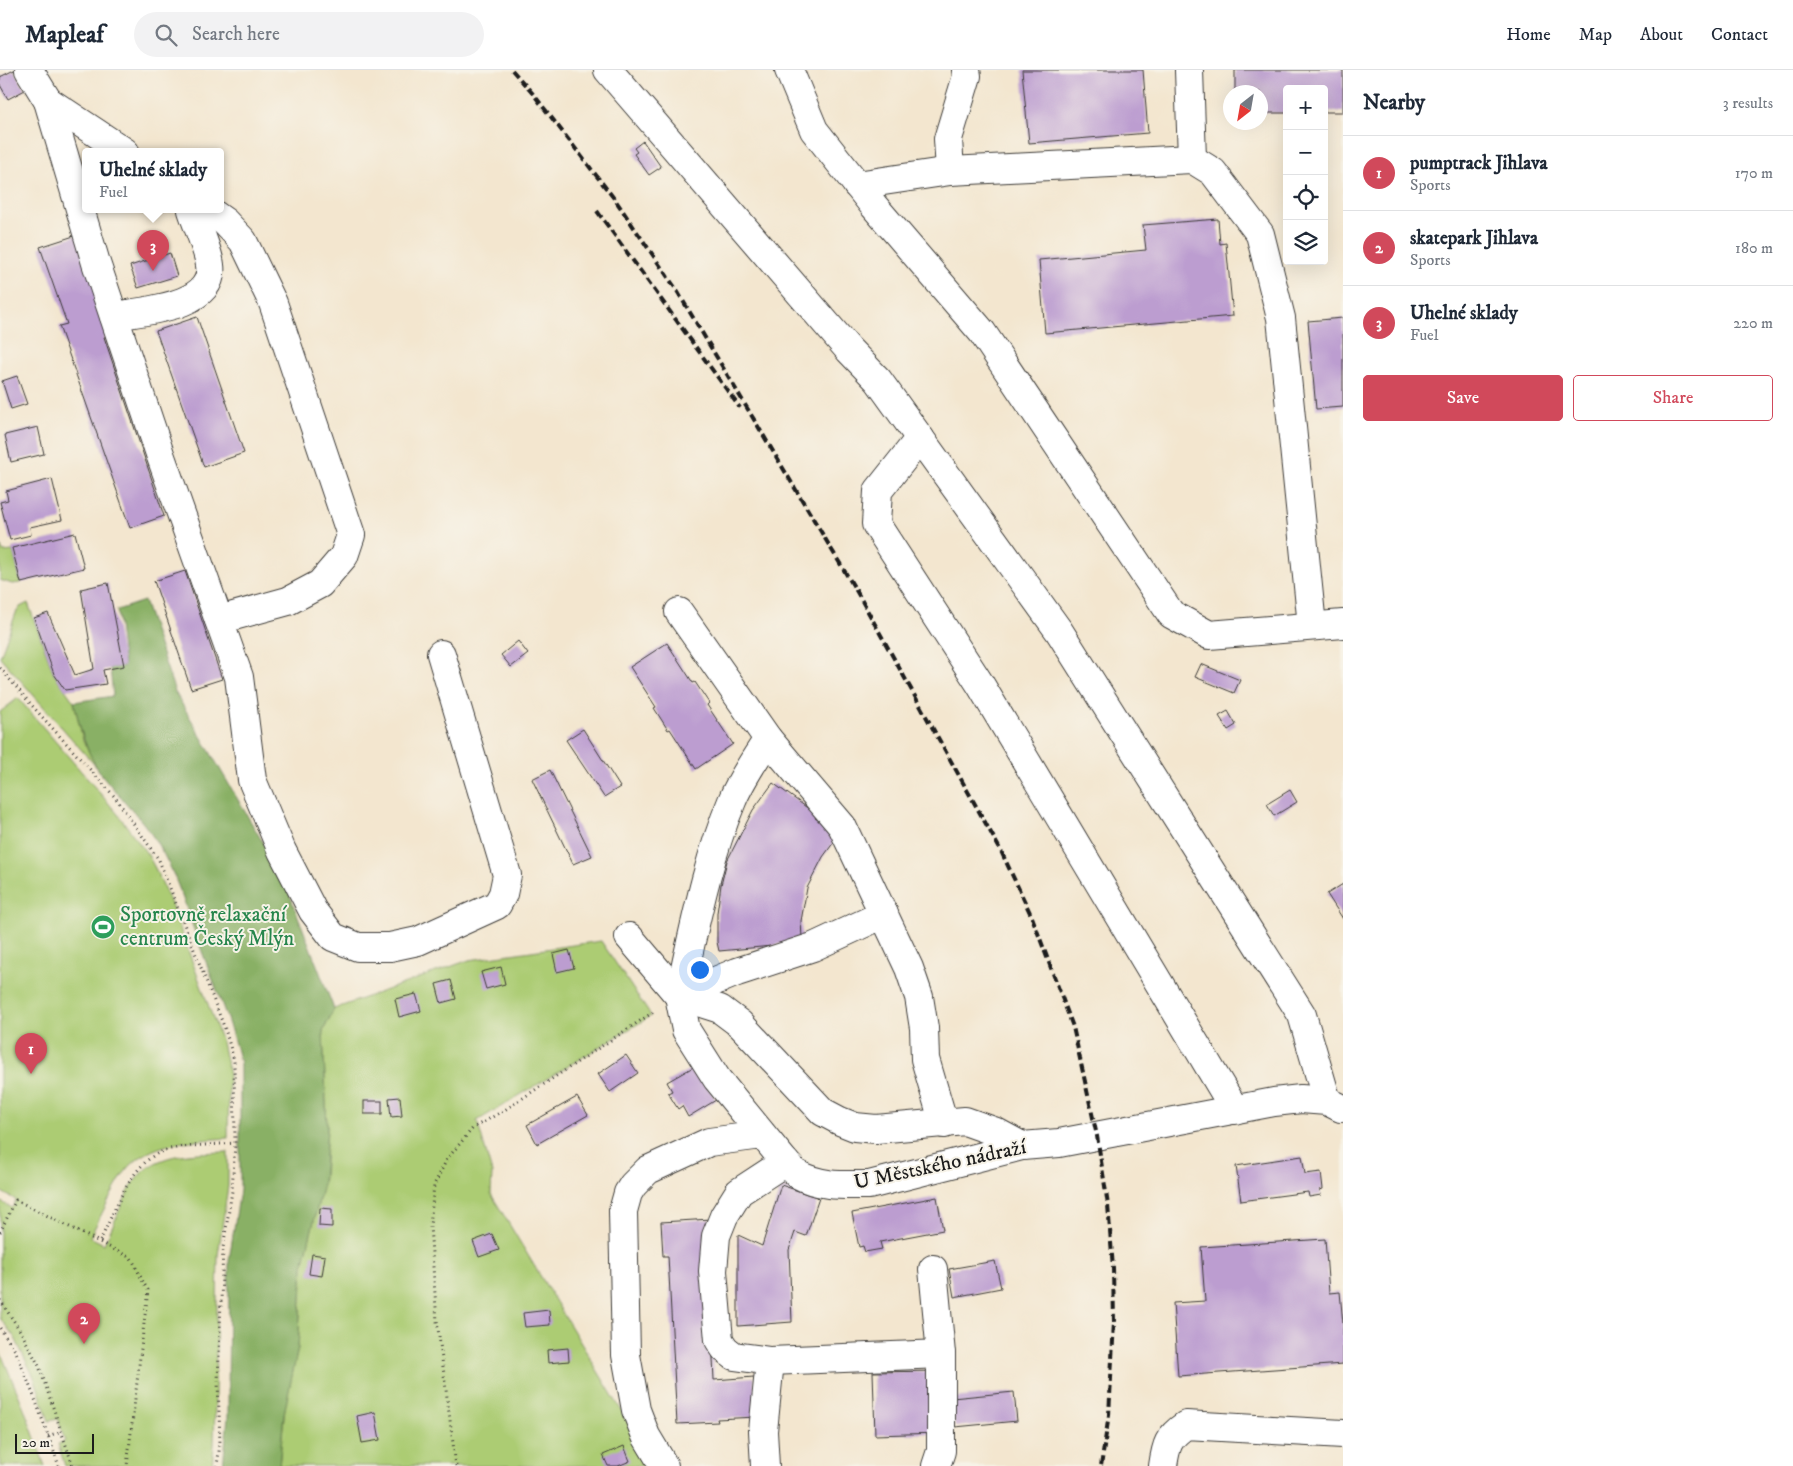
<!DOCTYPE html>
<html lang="en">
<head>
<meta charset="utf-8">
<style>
	:root { --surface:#fff; --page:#f2f2f3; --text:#1f2937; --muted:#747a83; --line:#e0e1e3; --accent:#d1495b }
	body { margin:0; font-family:"IM FELL DW Pica",serif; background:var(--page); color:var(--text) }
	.controls { position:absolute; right:15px; top:15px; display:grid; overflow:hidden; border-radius:5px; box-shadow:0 5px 20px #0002 }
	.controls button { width:45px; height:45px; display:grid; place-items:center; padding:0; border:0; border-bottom:1px solid var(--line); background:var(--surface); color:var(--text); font:25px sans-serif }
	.compass { position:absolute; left:1223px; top:15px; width:45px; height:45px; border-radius:50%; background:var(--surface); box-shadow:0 5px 20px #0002; rotate:211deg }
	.scale { position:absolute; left:15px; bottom:12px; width:79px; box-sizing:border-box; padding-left:5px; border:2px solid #1c1c1c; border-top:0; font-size:14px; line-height:18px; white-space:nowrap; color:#1c1c1c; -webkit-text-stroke:4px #f7f3e8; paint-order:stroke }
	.you { position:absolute; left:699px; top:899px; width:18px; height:18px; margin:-12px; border:4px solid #fff; border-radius:50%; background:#1a73e8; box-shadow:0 0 0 8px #1a73e833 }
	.badge { display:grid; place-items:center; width:32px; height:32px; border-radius:50%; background:var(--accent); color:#fff; font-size:16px; font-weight:700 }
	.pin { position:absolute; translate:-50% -41px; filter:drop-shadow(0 1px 2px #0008) }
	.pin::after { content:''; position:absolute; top:26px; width:18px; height:15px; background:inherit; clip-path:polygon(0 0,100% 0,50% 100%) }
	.popup { position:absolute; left:82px; top:78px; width:142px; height:65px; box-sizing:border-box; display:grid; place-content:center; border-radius:5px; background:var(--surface); filter:drop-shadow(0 1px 4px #0005); font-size:16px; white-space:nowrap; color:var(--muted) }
	.popup b { font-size:19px; color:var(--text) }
	.popup::after { content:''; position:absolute; left:50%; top:100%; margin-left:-10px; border:10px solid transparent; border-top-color:var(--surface) }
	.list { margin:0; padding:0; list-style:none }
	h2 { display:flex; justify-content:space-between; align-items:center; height:65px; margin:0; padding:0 20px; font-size:21px }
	h2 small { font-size:16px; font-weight:400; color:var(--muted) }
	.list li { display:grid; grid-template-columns:32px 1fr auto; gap:15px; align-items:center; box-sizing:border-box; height:75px; padding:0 20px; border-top:1px solid var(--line) }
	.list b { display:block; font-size:19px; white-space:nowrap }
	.list p { margin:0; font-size:16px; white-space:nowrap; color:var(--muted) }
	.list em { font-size:16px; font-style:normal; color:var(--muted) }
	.actions { display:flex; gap:10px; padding:15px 20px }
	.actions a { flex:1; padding:11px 0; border:1px solid var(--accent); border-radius:5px; text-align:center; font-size:18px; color:var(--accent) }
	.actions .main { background:var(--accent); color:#fff }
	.icon { flex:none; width:28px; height:28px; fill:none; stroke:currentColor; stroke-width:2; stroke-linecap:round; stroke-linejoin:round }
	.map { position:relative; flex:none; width:1343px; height:1396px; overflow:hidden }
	header { display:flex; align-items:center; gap:30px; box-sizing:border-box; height:70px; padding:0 25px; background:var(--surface); border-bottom:1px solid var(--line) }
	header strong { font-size:24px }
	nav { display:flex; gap:28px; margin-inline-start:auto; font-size:18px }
	.search { width:350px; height:45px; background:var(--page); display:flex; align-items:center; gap:12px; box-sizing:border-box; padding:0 18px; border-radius:28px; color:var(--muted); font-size:19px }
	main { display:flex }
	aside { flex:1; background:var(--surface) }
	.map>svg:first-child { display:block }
</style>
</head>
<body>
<header>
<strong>Mapleaf</strong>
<div class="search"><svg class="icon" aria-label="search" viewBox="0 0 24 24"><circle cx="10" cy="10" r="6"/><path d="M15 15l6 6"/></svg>Search here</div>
<nav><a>Home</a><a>Map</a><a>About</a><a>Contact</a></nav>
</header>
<main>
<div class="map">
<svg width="1343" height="1396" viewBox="0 0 1343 1396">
	<rect width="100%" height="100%" fill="#f7f3e8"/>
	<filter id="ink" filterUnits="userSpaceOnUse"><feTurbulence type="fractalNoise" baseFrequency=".02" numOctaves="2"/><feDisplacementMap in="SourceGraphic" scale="10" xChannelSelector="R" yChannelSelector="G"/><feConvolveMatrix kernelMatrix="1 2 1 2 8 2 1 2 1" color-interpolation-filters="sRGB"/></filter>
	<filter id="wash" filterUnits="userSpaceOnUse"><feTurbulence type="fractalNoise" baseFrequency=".0096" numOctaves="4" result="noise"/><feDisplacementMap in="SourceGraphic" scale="20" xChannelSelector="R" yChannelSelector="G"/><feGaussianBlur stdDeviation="1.12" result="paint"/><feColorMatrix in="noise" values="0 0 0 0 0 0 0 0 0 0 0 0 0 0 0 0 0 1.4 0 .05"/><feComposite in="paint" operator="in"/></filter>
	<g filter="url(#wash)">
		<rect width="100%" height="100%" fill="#f3e6cf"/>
		<!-- green -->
		<g fill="#accc73" stroke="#647448">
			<polygon points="0,474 3,482 13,481 21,513 12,514 0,510"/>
			<polygon points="28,533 54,604 74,632 83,670 99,700 0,587 16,543 20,537"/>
			<path d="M18,628L117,743L148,785L156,800L171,834L222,972L229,1005L228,1068C193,1071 149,1070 125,1102C112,1121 101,1146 90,1167L104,1174C114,1155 125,1123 137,1108C158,1081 199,1083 228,1082V1116L218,1185L214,1375L212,1396H65L58,1374L65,1371L58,1349L49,1351L34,1307L23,1285L15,1268L0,1248V1131L12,1138L16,1130L0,1121V642Z"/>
			<polygon points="601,871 651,946 477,1051 492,1103 491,1124 655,1396 279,1396 285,1337 298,1278 303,1196 324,1108 327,1058 323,961 334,939 469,890"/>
			<polygon points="0,1281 24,1338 45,1396 0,1396"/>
		</g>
		<!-- forest -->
		<path fill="#89b065" stroke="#526640" d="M144,531L175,622L282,805L334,939L323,961L327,1058L323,1114L303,1196L298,1278L284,1344L279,1396H223L228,1347L229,1190L240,1120V993C230,951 213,911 198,871C186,838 176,803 157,773C142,748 120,728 102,705C86,684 80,658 74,632L113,626L110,598L124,596L117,540Z"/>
		<g id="blocks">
			<!-- building -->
			<g fill="#bc9dd0">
				<polygon points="14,0 25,20 8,29 0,15 0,7"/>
				<polygon points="1022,0 1143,0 1148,63 1029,73"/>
				<polygon points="1235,0 1343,0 1343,42 1324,42 1324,19 1287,19 1287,43 1260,43 1260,22 1235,22"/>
				<polygon points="643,71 661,97 649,105 634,84 637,82 634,78"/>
				<polygon points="1218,149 1220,174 1226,173 1233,246 1045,263 1039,190 1146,180 1143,155"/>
				<polygon points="77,165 112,265 104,267 164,446 130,458 59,256 67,254 40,177"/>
				<polygon points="170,183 177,206 138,218 130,196"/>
				<polygon points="197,247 244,383 204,397 156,261"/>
				<polygon points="1343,248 1343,337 1316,339 1308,251"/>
				<polygon points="17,306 27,334 11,339 2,311"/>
				<polygon points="38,357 44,384 11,392 5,365"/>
				<polygon points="52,409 62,450 30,457 31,465 10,470 0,432 8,430 6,421"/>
				<polygon points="75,463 84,498 21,513 12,478"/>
				<polygon points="185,501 222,609 191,619 154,511"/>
				<polygon points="108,513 124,596 103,600 106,614 65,620 54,604 34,548 48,543 75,605 94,599 81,519"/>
				<polygon points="518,571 528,584 511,597 501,585"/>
				<polygon points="667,573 693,613 695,612 709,633 707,635 733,674 696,699 670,659 668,660 654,638 656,637 630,597"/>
				<polygon points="1201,594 1240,610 1234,623 1195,607"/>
				<polygon points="1228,641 1236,655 1228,660 1219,646"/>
				<polygon points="583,659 620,717 604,727 566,670"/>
				<polygon points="550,700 592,786 573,794 532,709"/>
				<polygon points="773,713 817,745 815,748 839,765 823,787 807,818 801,851 802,868 772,876 719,881 717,872 717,843 721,815 727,791 753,740"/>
				<polygon points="1290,720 1297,732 1274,746 1267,734"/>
				<polygon points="1343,814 1343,849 1327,824"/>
				<polygon points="569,880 574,898 557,902 553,884"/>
				<polygon points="501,897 505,914 486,919 481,902"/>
				<polygon points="451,910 456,929 441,933 436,914"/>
				<polygon points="416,924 421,941 399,947 395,929"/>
				<polygon points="626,985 638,1003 610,1022 598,1004"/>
				<polygon points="695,996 716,1030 688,1047 682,1036 678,1039 668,1023 672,1021 667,1012"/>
				<polygon points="400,1027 402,1046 391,1047 389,1028"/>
				<polygon points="577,1027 588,1045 537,1074 527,1055"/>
				<rect x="364" y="1031" width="18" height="13"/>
				<polygon points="1302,1086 1305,1104 1321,1102 1323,1119 1320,1120 1321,1125 1309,1127 1308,1122 1241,1131 1236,1096"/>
				<polygon points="781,1115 819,1128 806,1166 795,1162 789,1180 792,1252 738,1256 738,1165 762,1176"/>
				<polygon points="937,1127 943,1160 880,1172 882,1179 865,1182 863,1176 859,1177 852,1143"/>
				<polygon points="320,1138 332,1139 332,1157 319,1156"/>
				<polygon points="711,1149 708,1183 714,1310 754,1307 756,1347 717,1349 718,1352 677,1354 668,1186 663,1186 661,1152"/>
				<polygon points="492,1164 499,1180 479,1187 473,1171"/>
				<polygon points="1325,1169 1329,1223 1340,1222 1343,1254 1343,1294 1178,1306 1173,1233 1205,1231 1201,1177"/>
				<polygon points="312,1184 325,1186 322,1206 309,1204"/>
				<polygon points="995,1191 1001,1218 954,1227 949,1199"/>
				<polygon points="549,1240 550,1255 525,1257 523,1243"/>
				<polygon points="568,1278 569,1291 548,1293 547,1280"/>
				<polygon points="938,1301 938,1363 875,1365 873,1302"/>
				<polygon points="1014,1322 1017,1351 955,1357 952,1328"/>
				<polygon points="375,1342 380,1370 362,1373 357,1346"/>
				<polygon points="624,1376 630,1391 618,1396 608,1396 603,1385"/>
			</g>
		</g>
	</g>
	<g filter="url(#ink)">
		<use href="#blocks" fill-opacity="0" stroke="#3c3a37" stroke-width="1"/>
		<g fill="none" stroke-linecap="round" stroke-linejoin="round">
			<defs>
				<g id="minor">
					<polyline points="29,0 48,31 96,193 160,384 239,607 252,710 282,781 313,841 333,867 358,877 390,877 418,871 497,835 503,824 507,805 441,584"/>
					<polyline points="608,0 849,280 878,310 1059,561 1302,945 1327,1031"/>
					<polyline points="789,0 814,60 874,136 982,262 1171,544 1209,565 1343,554"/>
					<polyline points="1189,0 1192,89"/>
					<polyline points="48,31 125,82"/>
					<polyline points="950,101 948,69 967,6 966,0"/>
					<polyline points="857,115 950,101 1192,89 1213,102 1260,164 1281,248 1312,556"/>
					<polyline points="208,140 225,152 243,171 273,233 351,465 344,486 320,514 288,531 219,550"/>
					<path d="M114,246C143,241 216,237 210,195C208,179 197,156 192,140"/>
					<polyline points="920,368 878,421 876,454 980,614 1235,1040"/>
					<polyline points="768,669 842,756 909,898 919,927 924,958 925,989 944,1054"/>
					<polyline points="884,844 813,877 737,902 679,926 720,939 740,954 823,1042 840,1051 855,1057 876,1059 965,1051 996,1062 1022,1076"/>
					<path d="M629,867L679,926L686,960L717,1009L785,1092C790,1097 794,1103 799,1105C821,1117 845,1115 869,1115L1022,1076L1059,1073L1274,1032L1301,1029L1327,1031L1341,1038"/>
					<path d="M679,926C694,860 706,793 732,731C741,709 755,689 768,669L679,542"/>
					<polyline points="785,1092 739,1122 724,1146 716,1166 713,1201 719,1270 725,1279 734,1286 770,1291 941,1284"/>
					<polyline points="933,1199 941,1284 941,1381 936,1396"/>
					<polyline points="664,1396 646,1366 636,1340 626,1285 623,1141 628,1123 633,1115 648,1100 709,1072 762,1065"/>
					<polyline points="765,1396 763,1361 770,1291"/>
					<path d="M1163,1396C1166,1375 1168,1367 1186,1355L1343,1364"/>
				</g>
			</defs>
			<!-- minor casing -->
			<use href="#minor" stroke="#3c3a37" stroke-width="30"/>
			<!-- path -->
			<g stroke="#3c3a37" stroke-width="3" stroke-dasharray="1 4" stroke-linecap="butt">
				<polyline points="0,598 35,639 115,727 159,790 225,959 234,990 235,1073 232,1121 223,1178 218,1311 220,1374 217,1396"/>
				<path d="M0,1162L16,1130L131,1188C138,1199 141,1210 148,1220L127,1396"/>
				<path d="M100,1171C116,1139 132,1087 170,1079C190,1075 213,1075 235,1073"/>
				<polyline points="0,1230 21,1262 39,1296 73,1396"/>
				<polyline points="0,1258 16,1282 35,1329 59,1396"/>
				<polyline points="48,1366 62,1361"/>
				<polyline points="456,1396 437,1251 430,1156 434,1115 447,1089 473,1058 503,1041 655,941"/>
			</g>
			<!-- minor -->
			<use href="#minor" stroke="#fff" stroke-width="28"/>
			<!-- rail -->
			<g stroke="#1c1c1c" stroke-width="4" stroke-dasharray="8 4" stroke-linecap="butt">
				<polyline points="512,0 534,25 616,131 676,219 857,522 1001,781 1032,847 1073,957 1097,1066 1108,1135 1113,1198 1114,1252 1109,1345 1101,1396"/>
				<polyline points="597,141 740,338"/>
			</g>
		</g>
	</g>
	<!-- icons -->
	<defs>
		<symbol id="stadium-disc" viewBox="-11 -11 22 22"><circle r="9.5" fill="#2e9e5b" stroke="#f7f3e8"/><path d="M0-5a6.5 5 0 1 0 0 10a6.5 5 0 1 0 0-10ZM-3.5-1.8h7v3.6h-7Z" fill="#fff"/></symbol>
	</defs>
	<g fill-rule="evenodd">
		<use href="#stadium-disc" x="89" y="843" width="28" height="28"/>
	</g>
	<g text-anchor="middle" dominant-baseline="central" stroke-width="4" stroke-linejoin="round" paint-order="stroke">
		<!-- leisure labels -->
		<g font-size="21" fill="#27864d" stroke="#f7f3e8" text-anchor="start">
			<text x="120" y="845">Sportovně relaxační<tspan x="120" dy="24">centrum Český Mlýn</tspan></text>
		</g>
		<!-- street labels -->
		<g font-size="21" fill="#1c1c1c" stroke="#f7f3e8">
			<text transform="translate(940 1095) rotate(-12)">U Městského nádraží</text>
		</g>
	</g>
</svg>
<div class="controls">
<button>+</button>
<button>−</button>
<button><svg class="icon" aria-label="locate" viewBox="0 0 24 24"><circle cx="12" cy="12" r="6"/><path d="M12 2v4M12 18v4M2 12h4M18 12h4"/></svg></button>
<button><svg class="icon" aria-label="layers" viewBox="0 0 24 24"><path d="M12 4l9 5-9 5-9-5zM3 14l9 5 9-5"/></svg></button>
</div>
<svg class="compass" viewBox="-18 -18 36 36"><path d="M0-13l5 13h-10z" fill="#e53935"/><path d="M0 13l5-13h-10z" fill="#747a83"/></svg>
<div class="scale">20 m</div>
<div class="you"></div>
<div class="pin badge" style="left:31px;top:1004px">1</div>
<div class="pin badge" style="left:84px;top:1274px">2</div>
<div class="pin badge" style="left:153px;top:201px">3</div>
<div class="popup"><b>Uhelné sklady</b>Fuel</div>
</div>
<aside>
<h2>Nearby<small>3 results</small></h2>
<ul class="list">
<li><span class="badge">1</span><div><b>pumptrack Jihlava</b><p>Sports</p></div><em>170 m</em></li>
<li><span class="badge">2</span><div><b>skatepark Jihlava</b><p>Sports</p></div><em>180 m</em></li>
<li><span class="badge">3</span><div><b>Uhelné sklady</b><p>Fuel</p></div><em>220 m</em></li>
</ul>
<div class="actions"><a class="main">Save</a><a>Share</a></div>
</aside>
</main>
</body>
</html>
